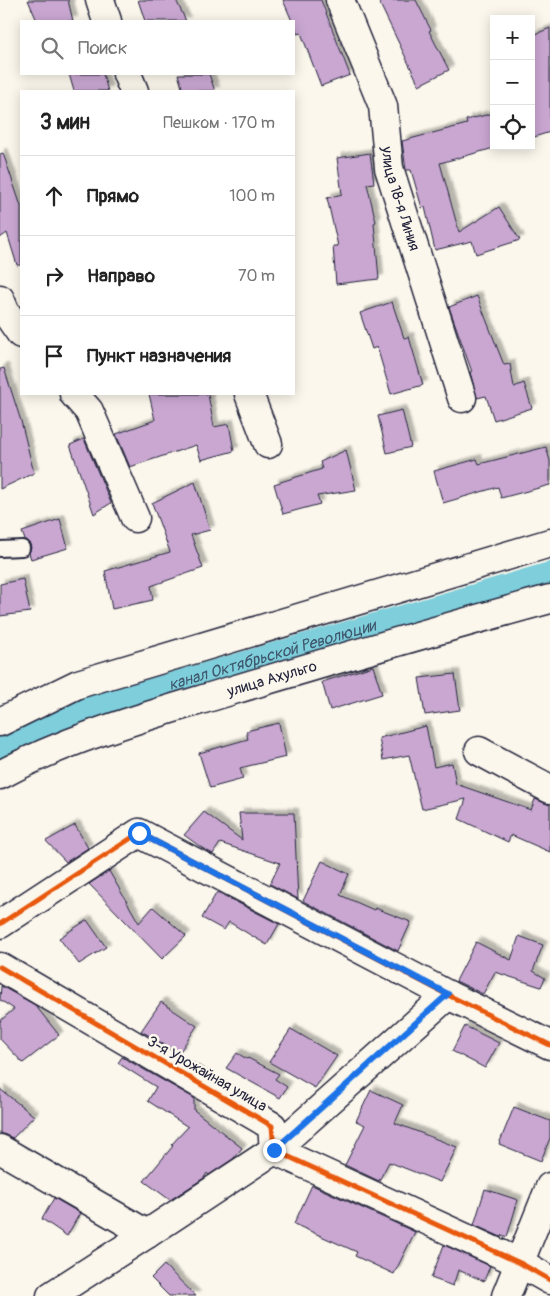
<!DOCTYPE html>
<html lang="ru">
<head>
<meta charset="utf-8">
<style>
	:root { --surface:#fff; --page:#f2f2f2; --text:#222; --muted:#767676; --line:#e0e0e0 }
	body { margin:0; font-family:Pangolin,sans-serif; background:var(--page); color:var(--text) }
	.controls { position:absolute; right:15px; top:15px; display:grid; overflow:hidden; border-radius:0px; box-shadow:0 2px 12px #0003 }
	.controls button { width:45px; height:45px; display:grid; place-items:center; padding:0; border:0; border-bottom:1px solid var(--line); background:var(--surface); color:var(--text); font:25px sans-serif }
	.stop { position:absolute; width:15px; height:15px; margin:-11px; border:4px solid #1a73e8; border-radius:50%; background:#fff }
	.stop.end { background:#1a73e8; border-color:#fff; box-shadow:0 1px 5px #0008 }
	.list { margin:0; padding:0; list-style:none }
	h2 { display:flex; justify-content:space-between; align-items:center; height:65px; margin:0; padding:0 20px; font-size:21px }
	h2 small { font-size:16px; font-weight:400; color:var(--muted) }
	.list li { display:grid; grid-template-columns:32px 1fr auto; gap:15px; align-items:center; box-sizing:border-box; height:80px; padding:0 20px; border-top:1px solid var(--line) }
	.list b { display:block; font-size:19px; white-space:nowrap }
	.list em { font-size:16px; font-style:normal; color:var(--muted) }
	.icon { flex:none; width:28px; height:28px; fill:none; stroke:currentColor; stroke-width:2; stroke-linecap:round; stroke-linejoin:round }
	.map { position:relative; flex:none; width:550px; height:1296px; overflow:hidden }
	.search { position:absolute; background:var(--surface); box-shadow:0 2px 12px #0003; left:20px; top:20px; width:275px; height:55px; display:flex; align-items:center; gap:12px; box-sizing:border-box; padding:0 18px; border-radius:0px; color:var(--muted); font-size:19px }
	.panel { position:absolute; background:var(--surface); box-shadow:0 2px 12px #0003; left:20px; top:90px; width:275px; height:305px; border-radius:0px }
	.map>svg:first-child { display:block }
</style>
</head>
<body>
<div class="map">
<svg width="550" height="1296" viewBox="0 0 550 1296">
	<defs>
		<filter id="shadow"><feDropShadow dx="4.5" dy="-4.5" stdDeviation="1" flood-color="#0004"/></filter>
	</defs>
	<rect width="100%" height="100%" fill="#fbf7ec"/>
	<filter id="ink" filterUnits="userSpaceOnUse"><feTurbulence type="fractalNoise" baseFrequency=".02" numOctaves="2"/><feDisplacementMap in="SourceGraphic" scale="10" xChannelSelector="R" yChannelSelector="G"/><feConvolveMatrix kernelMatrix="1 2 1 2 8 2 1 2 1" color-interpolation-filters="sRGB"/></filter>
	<g filter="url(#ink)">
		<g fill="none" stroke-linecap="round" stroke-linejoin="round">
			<!-- canal -->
			<path stroke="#7ecedb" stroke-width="24" id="s1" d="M0,750L18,740L88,709L550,574"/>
		</g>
		<!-- building -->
		<g fill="#c9a7d1" stroke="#22223b" filter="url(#shadow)">
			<polygon points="28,0 68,0 73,21 37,21"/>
			<polygon points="138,0 176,0 186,21 145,21"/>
			<polygon points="283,0 321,0 350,75 321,86 301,33 297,34 294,21 292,21"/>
			<polygon points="378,0 416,0 431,30 429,31 449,70 419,85"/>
			<polygon points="550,28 550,132 531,138 531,36"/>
			<polygon points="69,74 103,74 108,91 74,91"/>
			<polygon points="178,74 209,74 215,91 183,91"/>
			<polygon points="494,113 494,148 440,163 459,232 499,207 520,240 476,254 472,241 435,250 425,207 422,208 411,170 406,170 402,141 467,124 466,120"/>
			<polygon points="3,153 21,206 21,265 17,265 7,233 0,238 0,154"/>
			<polygon points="370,153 374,183 367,184 376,222 374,223 379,279 336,284 333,246 338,246 327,198 342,194 337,158"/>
			<polygon points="477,296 504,365 510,364 514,387 524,383 532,408 494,420 486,396 477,398 470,372 472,372 449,307"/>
			<polygon points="392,302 404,338 409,337 423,385 391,394 377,347 372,349 360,313"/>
			<polygon points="4,368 21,421 34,473 0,489 0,369"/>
			<polygon points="149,394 208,394 214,427 229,424 234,451 201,460 196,445 130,467 116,434 155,420"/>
			<polygon points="402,410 411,447 387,453 378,416"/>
			<polygon points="84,439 111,503 94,514 70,445"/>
			<polygon points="546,447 550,461 550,485 501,498 498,487 443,503 434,471 477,459 479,464"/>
			<polygon points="346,450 356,490 317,496 320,504 283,514 274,484 322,469 320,462"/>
			<polygon points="195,482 210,530 191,535 203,568 151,586 153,600 112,609 105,571 170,552 152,503"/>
			<polygon points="60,519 68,548 31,559 29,553 31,548 30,544 25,540 22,532"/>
			<polygon points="23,579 30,612 0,616 0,584"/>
			<polygon points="373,666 382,694 330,710 322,682"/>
			<polygon points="455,674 460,710 425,715 419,678"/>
			<polygon points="279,723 286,757 240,768 243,779 210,788 199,753 248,739 246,731"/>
			<polygon points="426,726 434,767 452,763 456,784 531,810 535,799 550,805 550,852 511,835 508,842 459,819 466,799 422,809 409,755 383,760 379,738"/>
			<polygon points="204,812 242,840 239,813 294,813 298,899 270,884 280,863 220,843 213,854 202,848 184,835"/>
			<polygon points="75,825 88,848 66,862 46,841"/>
			<polygon points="322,861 349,874 340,895 374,910 375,908 411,922 398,951 303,901"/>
			<polygon points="109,871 139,923 153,907 186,936 162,959 89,884"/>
			<polygon points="217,892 279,924 267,945 229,922 224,930 202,918"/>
			<polygon points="87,920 106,947 79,964 59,938"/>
			<polygon points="519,936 543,945 533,971 545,978 541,987 495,972 483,994 456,981 476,942 511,960"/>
			<polygon points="1,986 35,1005 59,1035 23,1063 0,1039 0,1021 14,1009 0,1000"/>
			<polygon points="161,1002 197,1026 179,1053 141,1031"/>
			<polygon points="465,1026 499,1043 485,1068 452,1051"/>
			<polygon points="291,1029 337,1056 315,1088 269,1062"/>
			<polygon points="237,1053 247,1059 248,1058 279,1074 275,1079 287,1087 280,1098 226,1068"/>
			<polygon points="122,1057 194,1098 194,1110 242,1148 233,1159 209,1175 207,1173 204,1178 170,1200 144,1181 173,1146 171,1145 188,1127 148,1101 156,1087 118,1063"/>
			<polygon points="0,1089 34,1116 13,1138 0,1133"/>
			<polygon points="371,1090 403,1105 395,1123 457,1147 440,1182 389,1162 379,1181 345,1165 365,1125 356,1121"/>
			<polygon points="514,1107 550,1121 550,1138 541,1161 499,1144"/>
			<polygon points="312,1185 415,1232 394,1274 355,1256 357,1252 294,1224"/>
			<polygon points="485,1189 518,1200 507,1237 502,1235 501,1237 474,1225"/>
			<polygon points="54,1198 80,1213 67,1236 42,1219"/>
			<polygon points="444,1245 490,1266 484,1281 458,1270 453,1286 431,1278"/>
			<polygon points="164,1265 196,1296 169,1296 151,1278"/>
		</g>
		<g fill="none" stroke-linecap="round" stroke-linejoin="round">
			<defs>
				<polyline id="lane" points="0,549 22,548"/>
				<g id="street">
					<polyline points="100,0 107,21"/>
					<path id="s2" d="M340,0L383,106L389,168L462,398"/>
					<polyline points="127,74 134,91"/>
					<polyline points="0,299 5,311 21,334"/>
					<polyline points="74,394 89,411 135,518"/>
					<polyline points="249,394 268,444"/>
					<polyline points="479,751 550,789"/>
					<polyline points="0,924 139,833 448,995 550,1045"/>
					<polyline points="0,967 272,1126 274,1150 520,1263 550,1280"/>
					<polyline points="0,1149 147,1234"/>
					<polyline points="51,1296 147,1234 274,1150 448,995"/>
					<polyline points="506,1296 550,1187"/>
				</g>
				<g id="secondary">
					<polyline points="0,722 78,684 550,543"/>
					<path id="s3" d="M0,775C72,736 152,715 230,691C337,659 443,628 550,599"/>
				</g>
			</defs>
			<!-- lane casing -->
			<use href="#lane" stroke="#22223b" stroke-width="18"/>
			<!-- street casing -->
			<use href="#street" stroke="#22223b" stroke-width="31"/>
			<!-- secondary casing -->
			<use href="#secondary" stroke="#22223b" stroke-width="31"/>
			<!-- lane -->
			<use href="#lane" stroke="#fbf7ec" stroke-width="14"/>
			<!-- street -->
			<use href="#street" stroke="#fbf7ec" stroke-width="28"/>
			<!-- secondary -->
			<use href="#secondary" stroke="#fbf7ec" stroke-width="28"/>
			<defs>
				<g id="cycleway">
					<polyline points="0,924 139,833 448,995 550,1045"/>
					<polyline points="0,967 272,1126 274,1150 520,1263 550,1280"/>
				</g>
			</defs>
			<!-- cycleway casing -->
			<use href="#cycleway" stroke="#fbf7ec" stroke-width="8"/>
			<!-- cycleway -->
			<use href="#cycleway" stroke="#e8590c" stroke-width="5"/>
		</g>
	</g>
	<g fill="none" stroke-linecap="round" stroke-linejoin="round" filter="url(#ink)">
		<!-- route -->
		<polyline stroke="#1a73e8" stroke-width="6" points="139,833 448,994 274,1150"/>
	</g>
	<g text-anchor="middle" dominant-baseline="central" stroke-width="5" stroke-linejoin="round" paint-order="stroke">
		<!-- street labels -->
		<g font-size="15" fill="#22223b" stroke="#fbf7ec">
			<text stroke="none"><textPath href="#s2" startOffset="209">улица 18-я Линия</textPath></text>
			<text stroke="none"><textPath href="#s3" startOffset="289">улица Ахульго</textPath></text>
			<text transform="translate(207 1074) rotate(30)">3-я Урожайная улица</text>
		</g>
		<!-- water labels -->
		<g font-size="16" font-style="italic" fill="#3e566b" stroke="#fbf7ec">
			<text stroke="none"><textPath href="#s1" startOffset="289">канал Октябрьской Революции</textPath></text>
		</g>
	</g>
</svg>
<div class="controls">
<button>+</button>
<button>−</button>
<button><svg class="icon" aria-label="locate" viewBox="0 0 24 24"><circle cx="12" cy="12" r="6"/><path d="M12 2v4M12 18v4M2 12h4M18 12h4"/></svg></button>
</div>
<div class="stop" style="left:139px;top:833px"></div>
<div class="stop end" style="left:274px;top:1150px"></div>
<div class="search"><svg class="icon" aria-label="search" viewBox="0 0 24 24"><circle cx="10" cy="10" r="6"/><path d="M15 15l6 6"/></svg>Поиск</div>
<section class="panel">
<h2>3 мин<small>Пешком · 170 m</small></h2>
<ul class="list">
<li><svg class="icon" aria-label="ahead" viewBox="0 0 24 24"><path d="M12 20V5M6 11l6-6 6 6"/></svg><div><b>Прямо</b></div><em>100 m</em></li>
<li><svg class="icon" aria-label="right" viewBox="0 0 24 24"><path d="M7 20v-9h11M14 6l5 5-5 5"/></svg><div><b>Направо</b></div><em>70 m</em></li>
<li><svg class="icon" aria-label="arrive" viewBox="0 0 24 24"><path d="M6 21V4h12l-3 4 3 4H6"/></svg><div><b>Пункт назначения</b></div></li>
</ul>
</section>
</div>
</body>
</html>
